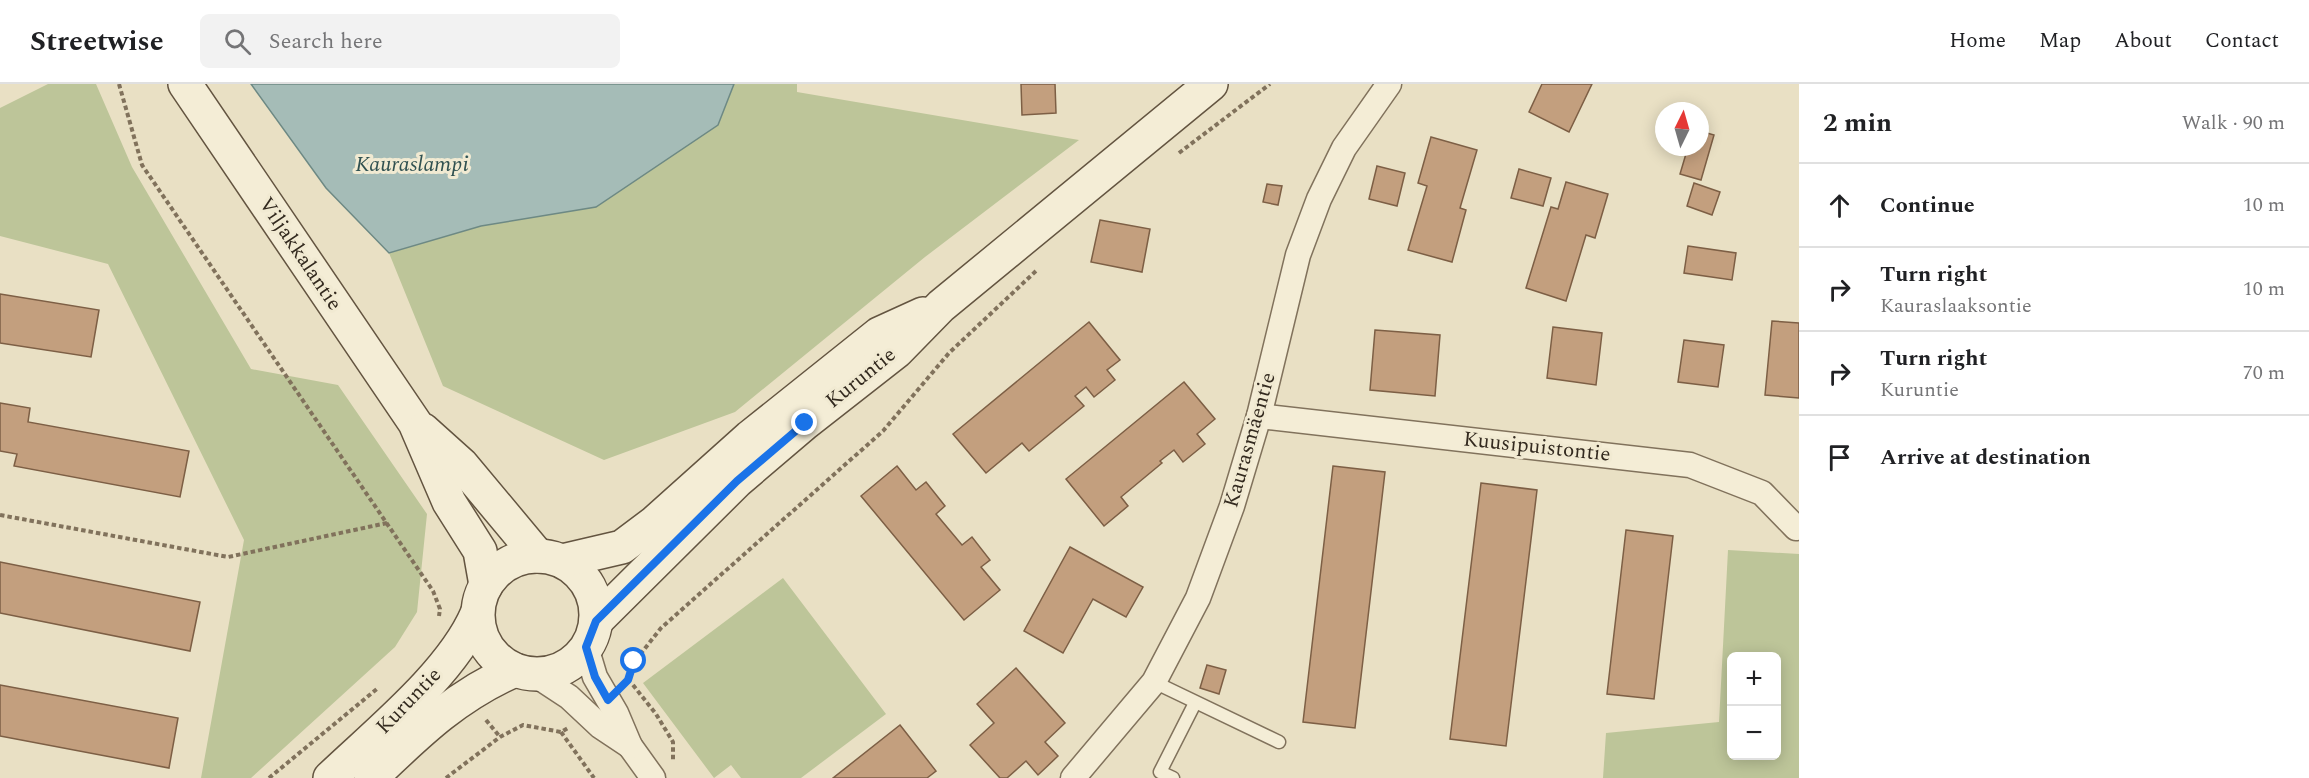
<!DOCTYPE html>
<html lang="en">
<head>
<meta charset="utf-8">
<style>
	:root { --surface:#fff; --page:#f2f2f2; --text:#202124; --muted:#757577; --line:#e0e0e0 }
	body { margin:0; font-family:Spectral,serif; background:var(--page); color:var(--text) }
	.controls { position:absolute; right:18px; bottom:18px; display:grid; overflow:hidden; border-radius:9px; box-shadow:0 3px 15px #0003 }
	.controls button { width:54px; height:54px; display:grid; place-items:center; padding:0; border:0; border-bottom:2px solid var(--line); background:var(--surface); color:var(--text); font:30px sans-serif }
	.compass { position:absolute; left:1655px; top:18px; width:54px; height:54px; border-radius:50%; background:var(--surface); box-shadow:0 3px 15px #0003; rotate:5deg }
	.stop { position:absolute; width:18px; height:18px; margin:-14px; border:4px solid #1a73e8; border-radius:50%; background:#fff }
	.stop.end { background:#1a73e8; border-color:#fff; box-shadow:0 2px 6px #0008 }
	.list { margin:0; padding:0; list-style:none }
	h2 { display:flex; justify-content:space-between; align-items:center; height:78px; margin:0; padding:0 24px; font-size:26px }
	h2 small { font-size:20px; font-weight:400; color:var(--muted) }
	.list li { display:grid; grid-template-columns:39px 1fr auto; gap:18px; align-items:center; box-sizing:border-box; height:84px; padding:0 24px; border-top:2px solid var(--line) }
	.list b { display:block; font-size:22px; white-space:nowrap }
	.list p { margin:0; font-size:20px; white-space:nowrap; color:var(--muted) }
	.list em { font-size:20px; font-style:normal; color:var(--muted) }
	.icon { flex:none; width:33px; height:33px; fill:none; stroke:currentColor; stroke-width:2; stroke-linecap:round; stroke-linejoin:round }
	.map { position:relative; flex:none; width:1799px; height:694px; overflow:hidden }
	header { display:flex; align-items:center; gap:36px; box-sizing:border-box; height:84px; padding:0 30px; background:var(--surface); border-bottom:2px solid var(--line) }
	header strong { font-size:28px }
	nav { display:flex; gap:33px; margin-inline-start:auto; font-size:21px }
	.search { width:420px; height:54px; background:var(--page); display:flex; align-items:center; gap:15px; box-sizing:border-box; padding:0 21px; border-radius:9px; color:var(--muted); font-size:22px }
	main { display:flex }
	aside { flex:1; background:var(--surface) }
	.map>svg:first-child { display:block }
</style>
</head>
<body>
<header>
<strong>Streetwise</strong>
<div class="search"><svg class="icon" aria-label="search" viewBox="0 0 24 24"><circle cx="10" cy="10" r="6"/><path d="M15 15l6 6"/></svg>Search here</div>
<nav><a>Home</a><a>Map</a><a>About</a><a>Contact</a></nav>
</header>
<main>
<div class="map">
<svg width="1799" height="694" viewBox="0 0 1799 694">
	<rect width="100%" height="100%" fill="#e9e0c4"/>
	<!-- green -->
	<g fill="#bdc599" fill-rule="evenodd">
		<polygon points="48,0 96,0 132,83 251,285 338,301 427,430 417,528 395,563 251,694 201,694 244,456 108,180 0,152 0,24"/>
		<polygon points="734,0 797,0 797,8 1079,56 925,173 735,328 604,376 443,302 389,169 481,142 718,41"/>
		<path d="M1728,466L1799,470V694H1603L1606,649L1719,638ZM1776,572V672H1732V572Z"/>
		<polygon points="783,494 886,630 801,694 741,694 731,681 714,694 643,599"/>
	</g>
	<!-- water -->
	<polygon fill="#a5bcb7" stroke="#6d8984" stroke-width="1.5" points="251,0 734,0 718,41 596,123 481,142 389,169 326,104"/>
	<!-- building -->
	<g fill="#c39f7e" stroke="#7d5f45" stroke-width="1.5">
		<polygon points="1021,0 1055,0 1056,29 1022,31"/>
		<polygon points="1542,0 1592,0 1569,48 1529,28"/>
		<polygon points="1700,47 1714,51 1701,96 1680,90 1688,63 1700,63"/>
		<polygon points="1431,53 1477,66 1460,124 1466,126 1452,178 1408,166 1427,102 1418,99"/>
		<polygon points="1377,82 1405,89 1397,122 1369,115"/>
		<polygon points="1519,85 1551,94 1543,122 1511,114"/>
		<polygon points="1566,98 1608,110 1595,154 1586,151 1566,217 1526,204 1551,123 1558,125"/>
		<polygon points="1694,99 1720,108 1712,131 1687,122"/>
		<polygon points="1267,100 1282,102 1278,121 1263,118"/>
		<polygon points="1100,136 1150,145 1142,188 1091,178"/>
		<polygon points="1688,162 1736,169 1732,196 1684,189"/>
		<polygon points="0,210 99,226 91,273 0,259"/>
		<polygon points="1772,237 1799,239 1799,314 1765,311"/>
		<polygon points="1089,238 1120,276 1107,286 1115,296 1094,313 1086,303 1075,312 1084,322 1029,367 1022,359 986,389 953,350"/>
		<polygon points="1553,243 1602,249 1596,301 1547,294"/>
		<polygon points="1375,246 1440,251 1435,312 1370,306"/>
		<polygon points="1684,256 1724,261 1718,303 1678,298"/>
		<polygon points="1184,298 1215,335 1197,350 1205,360 1183,378 1174,366 1160,377 1162,379 1121,413 1128,422 1104,442 1066,395"/>
		<polygon points="0,319 30,324 28,338 189,367 180,413 14,382 17,370 0,367"/>
		<polygon points="897,382 916,406 926,398 945,422 936,430 962,461 972,453 990,476 981,483 1000,506 964,536 861,412"/>
		<polygon points="1333,382 1385,388 1355,644 1303,638"/>
		<polygon points="1481,399 1537,406 1506,662 1450,655"/>
		<polygon points="1626,446 1673,452 1654,615 1607,610"/>
		<polygon points="1070,463 1143,503 1126,533 1093,515 1063,569 1024,547"/>
		<polygon points="0,478 200,518 190,567 0,529"/>
		<polygon points="1207,581 1226,586 1219,610 1200,604"/>
		<polygon points="1016,584 1065,639 1045,658 1058,672 1038,691 1026,677 1007,694 1000,694 970,661 994,639 977,620"/>
		<polygon points="0,601 178,634 169,684 0,652"/>
		<polygon points="900,641 936,687 927,694 833,694"/>
	</g>
	<g fill="none" stroke-linecap="round" stroke-linejoin="round">
		<defs>
			<g id="lane">
				<polyline points="1154,598 1279,658"/>
				<polyline points="1173,694 1160,688 1195,619"/>
			</g>
			<g id="street">
				<polyline points="1259,332 1690,381 1762,409 1796,444"/>
				<polyline points="586,563 595,593 616,629 630,662 653,694"/>
				<polyline points="534,590 569,613 600,642 630,662"/>
				<polyline points="1073,694 1154,598 1198,514 1232,422 1259,332 1298,171 1319,115 1344,64 1389,0"/>
			</g>
			<g id="secondary">
				<polyline points="185,0 415,339 449,418 480,467 486,501"/>
				<polyline points="423,346 462,381 538,472"/>
				<circle cx="537" cy="531" r="59"/>
				<polyline points="562,477 622,463 654,439 750,353 879,250 923,230"/>
				<polyline points="596,537 737,397 805,339 897,267 941,222 1211,0"/>
				<path d="M330,694C376,650 452,589 477,530"/>
				<path d="M371,694C417,650 455,612 515,586"/>
			</g>
		</defs>
		<!-- lane casing -->
		<use href="#lane" stroke="#81725c" stroke-width="15"/>
		<!-- street casing -->
		<use href="#street" stroke="#81725c" stroke-width="27"/>
		<!-- secondary casing -->
		<use href="#secondary" stroke="#635440" stroke-width="36"/>
		<!-- path -->
		<g stroke="#81725c" stroke-width="4" stroke-dasharray="4.5 3" stroke-linecap="butt">
			<polyline points="119,0 142,81 433,507 440,525 439,532"/>
			<polyline points="1179,69 1270,0"/>
			<polyline points="0,431 228,473 387,439"/>
			<polyline points="627,597 635,577 661,544 883,347 949,269 1037,186"/>
			<polyline points="633,601 656,630 673,658 673,677"/>
			<polyline points="486,636 500,653"/>
			<polyline points="561,648 594,694"/>
			<polyline points="269,694 378,604"/>
			<polyline points="446,694 500,653 523,641 561,648 568,644"/>
		</g>
		<!-- lane -->
		<use href="#lane" stroke="#f4edd6" stroke-width="12"/>
		<!-- street -->
		<use href="#street" stroke="#f4edd6" stroke-width="24"/>
		<!-- secondary -->
		<use href="#secondary" stroke="#f4edd6" stroke-width="33"/>
	</g>
	<g fill="none" stroke-linecap="round" stroke-linejoin="round">
		<!-- route -->
		<polyline stroke="#1a73e8" stroke-width="8" points="634,577 628,596 608,616 595,593 586,563 596,537 737,397 805,339"/>
	</g>
	<g text-anchor="middle" dominant-baseline="central" stroke-width="6" stroke-linejoin="round" paint-order="stroke">
		<!-- street labels -->
		<g font-size="21" fill="#332a1f" stroke="#f1ead2">
			<text transform="translate(300 170) rotate(56)">Viljakkalantie</text>
			<text transform="translate(861 294) rotate(-39)">Kuruntie</text>
			<text transform="translate(1250 356) rotate(-74)">Kaurasmäentie</text>
			<text transform="translate(1537 363) rotate(6)">Kuusipuistontie</text>
			<text transform="translate(409 617) rotate(-46)">Kuruntie</text>
		</g>
		<!-- water labels -->
		<g font-size="22" font-style="italic" fill="#305151" stroke="#f1ead2">
			<text x="412" y="80">Kauraslampi</text>
		</g>
	</g>
</svg>
<div class="controls">
<button>+</button>
<button>−</button>
</div>
<svg class="compass" viewBox="-18 -18 36 36"><path d="M0-13l5 13h-10z" fill="#e53935"/><path d="M0 13l5-13h-10z" fill="#757577"/></svg>
<div class="stop" style="left:634px;top:577px"></div>
<div class="stop end" style="left:805px;top:339px"></div>
</div>
<aside>
<h2>2 min<small>Walk · 90 m</small></h2>
<ul class="list">
<li><svg class="icon" aria-label="ahead" viewBox="0 0 24 24"><path d="M12 20V5M6 11l6-6 6 6"/></svg><div><b>Continue</b></div><em>10 m</em></li>
<li><svg class="icon" aria-label="right" viewBox="0 0 24 24"><path d="M7 20v-9h11M14 6l5 5-5 5"/></svg><div><b>Turn right</b><p>Kauraslaaksontie</p></div><em>10 m</em></li>
<li><svg class="icon" aria-label="right" viewBox="0 0 24 24"><path d="M7 20v-9h11M14 6l5 5-5 5"/></svg><div><b>Turn right</b><p>Kuruntie</p></div><em>70 m</em></li>
<li><svg class="icon" aria-label="arrive" viewBox="0 0 24 24"><path d="M6 21V4h12l-3 4 3 4H6"/></svg><div><b>Arrive at destination</b></div></li>
</ul>
</aside>
</main>
</body>
</html>
